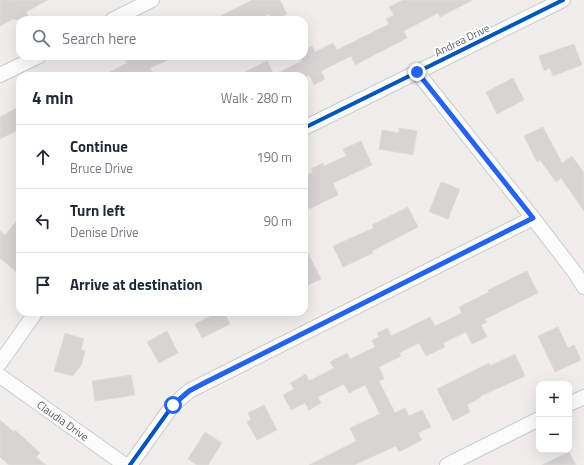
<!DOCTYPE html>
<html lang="en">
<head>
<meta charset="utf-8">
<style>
	:root { --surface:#fff; --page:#f6f6f7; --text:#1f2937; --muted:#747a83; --line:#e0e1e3 }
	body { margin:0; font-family:"Titillium Web",sans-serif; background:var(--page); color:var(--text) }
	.controls { position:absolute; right:12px; bottom:12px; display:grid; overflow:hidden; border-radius:8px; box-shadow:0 4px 16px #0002 }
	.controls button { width:36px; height:36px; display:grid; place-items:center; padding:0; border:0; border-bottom:1px solid var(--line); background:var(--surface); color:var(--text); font:20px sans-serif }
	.stop { position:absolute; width:12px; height:12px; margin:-9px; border:3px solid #2563eb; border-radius:50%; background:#fff }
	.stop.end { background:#2563eb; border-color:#fff; box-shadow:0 1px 4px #0008 }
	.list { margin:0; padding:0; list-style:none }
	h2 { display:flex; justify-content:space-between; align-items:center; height:52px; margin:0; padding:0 16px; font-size:17px }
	h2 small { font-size:13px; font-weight:400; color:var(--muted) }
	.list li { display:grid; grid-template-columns:26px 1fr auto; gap:12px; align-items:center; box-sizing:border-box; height:64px; padding:0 16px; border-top:1px solid var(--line) }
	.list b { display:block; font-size:15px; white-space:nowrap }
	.list p { margin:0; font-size:13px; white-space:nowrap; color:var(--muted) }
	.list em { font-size:13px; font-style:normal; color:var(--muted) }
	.icon { flex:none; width:22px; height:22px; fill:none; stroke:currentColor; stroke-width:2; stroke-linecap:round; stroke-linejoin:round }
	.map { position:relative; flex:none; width:584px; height:465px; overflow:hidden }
	.search { position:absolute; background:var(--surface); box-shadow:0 4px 16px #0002; left:16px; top:16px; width:292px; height:44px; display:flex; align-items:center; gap:10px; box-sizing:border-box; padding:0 14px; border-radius:12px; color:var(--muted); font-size:15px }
	.panel { position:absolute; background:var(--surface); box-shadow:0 4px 16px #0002; left:16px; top:72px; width:292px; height:244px; border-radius:12px }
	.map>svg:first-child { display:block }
</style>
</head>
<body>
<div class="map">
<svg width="584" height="465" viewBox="0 0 584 465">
	<rect width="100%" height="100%" fill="#efeeea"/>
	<!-- building -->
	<g fill="#d6d5d3" stroke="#deddd9">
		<polygon points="0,0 48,0 26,12 30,20 13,19 0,26"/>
		<polygon points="252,0 280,0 287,14 276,20 272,20 269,14 257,20 213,20"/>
		<polygon points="403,0 473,0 440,17 438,13 404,31 407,38 355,65 351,56 321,71 325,79 314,85 310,76 237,76 267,61 274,75 302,61 299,56 304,56 304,50 312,46 315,52 333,43 337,50 389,24 386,19 394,15 389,7"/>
		<polygon points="574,44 582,65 553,76 550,68 544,71 539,56"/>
		<polygon points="123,56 177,56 150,68 153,73 146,76 102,76 127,63"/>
		<polygon points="513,78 524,100 497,114 486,92"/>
		<polygon points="20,106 20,129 0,139 0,117"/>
		<polygon points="543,127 562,163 572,156 584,173 584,211 561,178 556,182 540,160 537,162 524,136"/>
		<polygon points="399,128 417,131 413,155 379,149 382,130 399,133"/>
		<polygon points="361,141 372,165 333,183 338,195 309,209 304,199 304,176 313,172 311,169 323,163 324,166 346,156 343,149"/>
		<polygon points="441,182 460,189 448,219 429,212"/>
		<polygon points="408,207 418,227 372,251 373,253 343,267 333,246 374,228 372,225"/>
		<polygon points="20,217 20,275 0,258 0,230 5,235"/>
		<polygon points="304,245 321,279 304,287"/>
		<polygon points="527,271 538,293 485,319 487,322 481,325 487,337 472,344 466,332 443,343 445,347 426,356 419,343 399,353 401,356 379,367 384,379 379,381 395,413 405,408 409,416 422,410 431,427 418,433 422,440 399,452 396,446 354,465 309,465 356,441 350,428 380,414 365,385 349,393 344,384 318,397 321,403 309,410 305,403 291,410 283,395 294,389 290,383 306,374 309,381 334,368 330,362 347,353 350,359 375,347 372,340 379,337 377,333 388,328 391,336 430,317 435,326 462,313 459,307 489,292 488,290"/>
		<polygon points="219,312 224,312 230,324 202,338 195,324"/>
		<polygon points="558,327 568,348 574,345 581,360 555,372 538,336"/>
		<polygon points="167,331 178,353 159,363 147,342"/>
		<polygon points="65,333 84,339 81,349 85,351 81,366 72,376 54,371"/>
		<polygon points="515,354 525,376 481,396 481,397 467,405 470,412 453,421 437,389 489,363 490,366"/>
		<polygon points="131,375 135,395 95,401 92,381"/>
		<polygon points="264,405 277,430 257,440 247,422 251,420 248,413"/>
		<polygon points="0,420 14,432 15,430 40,453 36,457 46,465 9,465 0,457"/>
		<polygon points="205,432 222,443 208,465 197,465 188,459"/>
		<polygon points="569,452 576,465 542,465"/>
	</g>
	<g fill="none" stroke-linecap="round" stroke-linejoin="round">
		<defs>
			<g id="minor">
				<polyline points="112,20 152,0"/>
				<polyline points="417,72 533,218 576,274 584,287"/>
				<polyline points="0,75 39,56"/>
				<polyline points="304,128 563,0"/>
				<polyline points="0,363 36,312"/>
				<path id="s1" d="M0,376L125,465"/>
				<polyline points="569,404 584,397"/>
				<polyline points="130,465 173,405 189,391 533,218"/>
				<polyline points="447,465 539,419"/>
			</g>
		</defs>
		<!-- minor casing -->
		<use href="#minor" stroke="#cbcccc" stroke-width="16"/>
		<!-- minor -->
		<use href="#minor" stroke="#fdfcfc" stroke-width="14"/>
		<defs>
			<g id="cycleway">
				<polyline points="304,128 563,0"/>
				<polyline points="130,465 173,405 189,391 533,218"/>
			</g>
		</defs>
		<!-- cycleway casing -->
		<use href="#cycleway" stroke="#fff" stroke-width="6"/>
		<!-- cycleway -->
		<use href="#cycleway" stroke="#0057b8" stroke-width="4"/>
	</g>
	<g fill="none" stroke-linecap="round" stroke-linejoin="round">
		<!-- route -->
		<polyline stroke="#2563eb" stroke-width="5" points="173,405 189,391 206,382 533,218 417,72"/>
	</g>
	<g text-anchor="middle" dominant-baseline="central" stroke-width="4" stroke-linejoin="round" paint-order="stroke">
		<!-- street labels -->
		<g font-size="11" fill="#5f6368" stroke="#fff">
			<text transform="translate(462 40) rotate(-26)">Andrea Drive</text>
			<text stroke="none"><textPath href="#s1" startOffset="77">Claudia Drive</textPath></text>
		</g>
	</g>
</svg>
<div class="controls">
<button>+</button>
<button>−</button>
</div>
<div class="stop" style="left:173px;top:405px"></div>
<div class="stop end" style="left:417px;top:72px"></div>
<div class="search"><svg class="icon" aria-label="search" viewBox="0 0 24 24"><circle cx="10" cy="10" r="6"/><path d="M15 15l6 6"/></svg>Search here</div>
<section class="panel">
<h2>4 min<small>Walk · 280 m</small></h2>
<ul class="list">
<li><svg class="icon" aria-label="ahead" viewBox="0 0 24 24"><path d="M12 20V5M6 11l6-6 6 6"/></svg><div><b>Continue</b><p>Bruce Drive</p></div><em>190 m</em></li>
<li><svg class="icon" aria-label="left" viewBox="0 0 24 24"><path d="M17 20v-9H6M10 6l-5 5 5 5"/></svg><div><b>Turn left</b><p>Denise Drive</p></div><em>90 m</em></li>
<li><svg class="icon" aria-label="arrive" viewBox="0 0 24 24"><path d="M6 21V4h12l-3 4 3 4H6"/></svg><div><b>Arrive at destination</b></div></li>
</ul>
</section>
</div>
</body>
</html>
